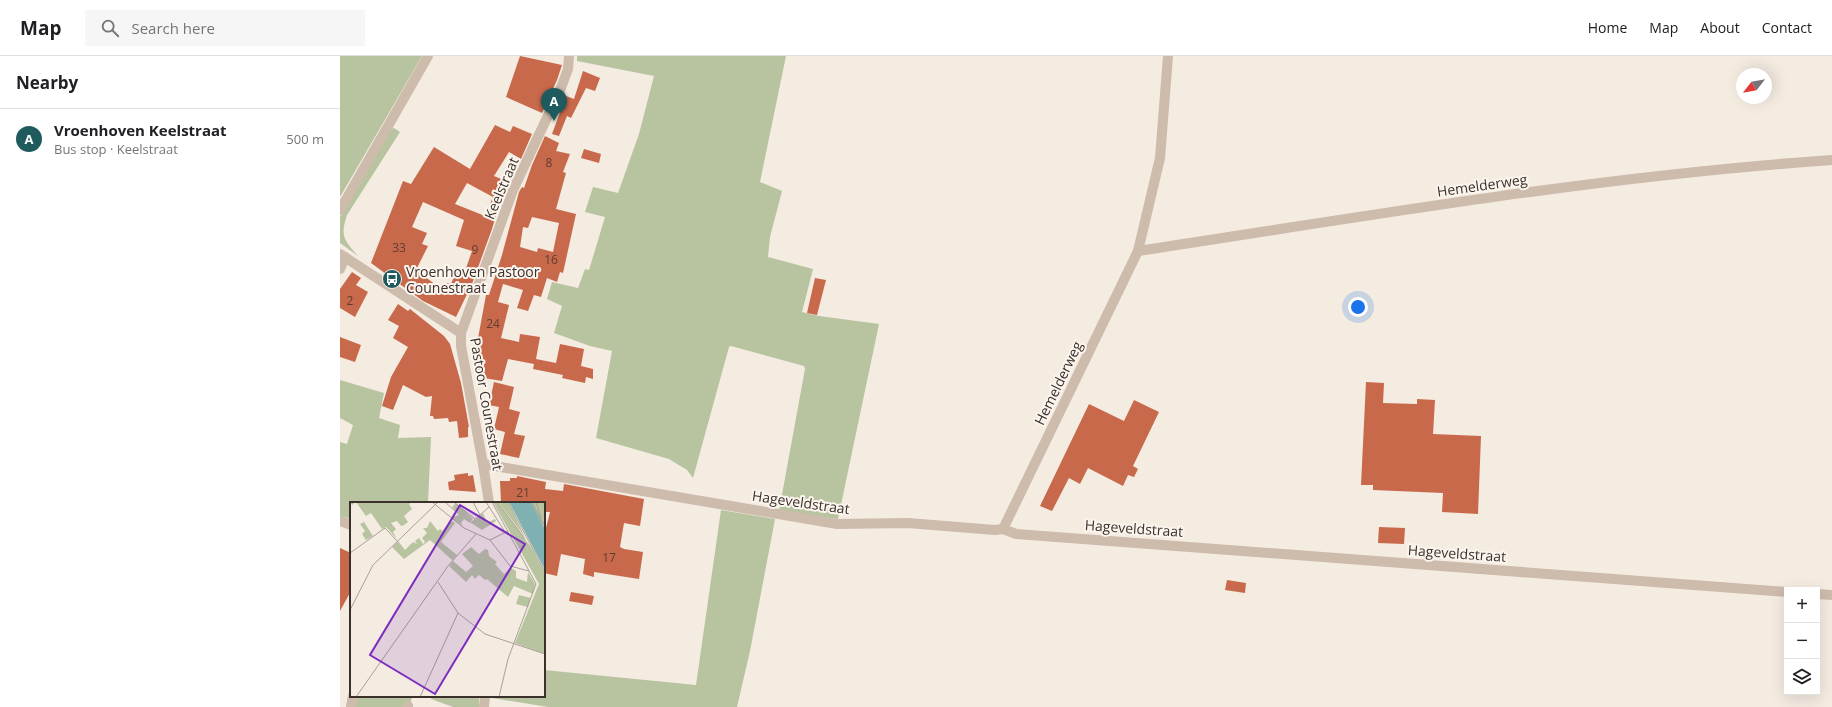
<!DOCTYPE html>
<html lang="en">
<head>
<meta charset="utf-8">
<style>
	:root { --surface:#fff; --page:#f6f6f6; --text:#202124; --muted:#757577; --line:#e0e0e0; --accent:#1f5a5e }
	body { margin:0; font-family:"Open Sans",sans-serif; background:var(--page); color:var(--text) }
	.controls { position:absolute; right:12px; bottom:12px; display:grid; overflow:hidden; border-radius:0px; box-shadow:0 4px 16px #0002 }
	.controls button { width:36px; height:36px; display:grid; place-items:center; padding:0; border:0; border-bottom:1px solid var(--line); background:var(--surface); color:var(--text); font:20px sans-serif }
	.compass { position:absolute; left:1396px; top:12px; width:36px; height:36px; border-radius:50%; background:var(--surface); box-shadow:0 4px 16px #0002; rotate:239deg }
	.you { position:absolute; left:1018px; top:251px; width:14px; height:14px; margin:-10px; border:3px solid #fff; border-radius:50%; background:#1a73e8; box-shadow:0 0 0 6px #1a73e833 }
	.badge { display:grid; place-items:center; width:26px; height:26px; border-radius:50%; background:var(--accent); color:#fff; font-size:13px; font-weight:700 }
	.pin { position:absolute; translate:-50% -33px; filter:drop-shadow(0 1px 2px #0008) }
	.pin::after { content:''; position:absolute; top:21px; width:14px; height:12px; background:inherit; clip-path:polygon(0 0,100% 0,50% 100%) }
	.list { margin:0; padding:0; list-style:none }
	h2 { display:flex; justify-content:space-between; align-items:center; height:52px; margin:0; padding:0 16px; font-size:17px }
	h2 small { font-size:13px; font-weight:400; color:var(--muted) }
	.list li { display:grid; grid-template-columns:26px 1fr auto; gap:12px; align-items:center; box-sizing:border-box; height:60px; padding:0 16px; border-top:1px solid var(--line) }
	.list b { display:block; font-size:15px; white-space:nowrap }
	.list p { margin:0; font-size:13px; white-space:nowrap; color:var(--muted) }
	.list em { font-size:13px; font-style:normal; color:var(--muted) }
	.icon { flex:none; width:22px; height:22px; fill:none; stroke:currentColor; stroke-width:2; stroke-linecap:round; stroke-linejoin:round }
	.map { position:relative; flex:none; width:1492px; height:651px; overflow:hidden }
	header { display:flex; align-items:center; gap:24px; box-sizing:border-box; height:56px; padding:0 20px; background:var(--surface); border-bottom:1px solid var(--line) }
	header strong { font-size:19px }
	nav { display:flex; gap:22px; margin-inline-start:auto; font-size:14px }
	.search { width:280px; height:36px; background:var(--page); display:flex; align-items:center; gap:10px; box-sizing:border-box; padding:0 14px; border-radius:0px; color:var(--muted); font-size:15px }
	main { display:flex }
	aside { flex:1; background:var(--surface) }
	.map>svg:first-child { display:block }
</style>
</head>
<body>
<header>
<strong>Map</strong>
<div class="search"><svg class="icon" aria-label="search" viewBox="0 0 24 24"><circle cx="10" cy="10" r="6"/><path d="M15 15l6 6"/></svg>Search here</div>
<nav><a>Home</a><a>Map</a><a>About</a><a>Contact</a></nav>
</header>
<main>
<aside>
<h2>Nearby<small></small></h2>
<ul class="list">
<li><span class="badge">A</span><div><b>Vroenhoven Keelstraat</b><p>Bus stop · Keelstraat</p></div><em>500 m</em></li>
</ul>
</aside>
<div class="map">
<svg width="1492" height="651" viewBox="0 0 1492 651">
	<rect width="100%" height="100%" fill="#f4ebe1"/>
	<!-- green -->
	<g fill="#b8c4a0">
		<polygon points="0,0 82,0 0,141"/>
		<polygon points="237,0 446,0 420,126 442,135 430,181 428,201 473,213 462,256 479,260 539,268 498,463 439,455 465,313 464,310 391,290 389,291 353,422 347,414 329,403 256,382 272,295 250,290 214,277 222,250 207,243 212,226 238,232 245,213 249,214 265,161 245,156 253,131 278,137 299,78 314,20 237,5"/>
		<path d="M54,72L60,76L7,159C0,180 4,184 18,200L0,187V161L51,73Z"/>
		<polygon points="0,324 44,337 39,362 60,369 58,382 91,381 88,447 11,447 11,463 0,460 0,386 7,388 13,369 0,362"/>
		<polygon points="381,454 435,463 410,595 397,651 208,651 152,642 152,640 204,640 204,614 356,629"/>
		<polygon points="18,640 72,640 70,651 15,651"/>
		<polygon points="92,640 139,640 139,651 113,651 91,643"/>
	</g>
	<!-- building -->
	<g fill="#c8694b" fill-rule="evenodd">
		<polygon points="180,0 222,9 217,24 202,57 166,41"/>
		<polygon points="243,15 260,22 255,35 246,32 231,62 227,60 219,80 212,78 226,40 234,43"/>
		<path d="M155,69L170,76L173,70L192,78L181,103L169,96L154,120L166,125L152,173L132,228L116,261L83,245L31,207L63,125L71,128L94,91L130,113ZM127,127L153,141L145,160L115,148ZM83,146L124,164L116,190L132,195L124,218L116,216L111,228L107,227L104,235L76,214L88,190L82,188L87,177L72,171Z"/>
		<path d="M205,80L219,87L216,95L230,98L223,116L226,117L216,153L236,158L223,217L220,216L217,226L207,222L201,241L194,239L188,255L177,252L183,234L163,228L158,246L169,249L161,282L179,286L180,278L200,281L196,303L216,307L220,288L244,293L241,310L253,313V323L246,321L245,327L222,322L223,319L193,313L194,308L168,303L162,325L144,322L145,317L135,315L134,304L146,239H149L162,199L179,136L182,131L184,132L192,109ZM192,161L219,167L213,196L198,192L197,196L180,191L183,171L188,172Z"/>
		<polygon points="244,93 261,98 259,107 241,102"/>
		<polygon points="12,216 21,222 16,229 28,236 15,261 0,252 0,233"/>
		<polygon points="475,222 486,224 477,259 467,257"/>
		<polygon points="58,248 68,255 70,253 104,280 110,288 121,327 129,371 128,371 128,381 119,382 117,365 109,366 108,362 94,363 93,360 90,360 92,340 86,341 63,329 53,354 42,350 51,321 68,291 53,282 59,270 48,264"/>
		<polygon points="0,281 21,289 15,306 0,301"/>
		<polygon points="154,326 174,331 169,353 180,356 174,378 185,380 179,402 160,398 165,376 154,373 159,351 149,349"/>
		<polygon points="1026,326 1044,327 1043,347 1077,348 1077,343 1095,344 1093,378 1141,380 1138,458 1102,456 1103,437 1033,434 1033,429 1021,429"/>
		<polygon points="794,344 819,356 793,410 798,413 794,421 788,419 783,430 748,412 740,428 729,422 712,455 700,450 749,348 784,365"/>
		<polygon points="128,417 128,420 133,419 136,436 109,434 108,426 115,424 114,419"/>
		<polygon points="177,420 206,426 205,433 223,435 224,428 304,443 300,470 284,467 280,491 284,493 303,496 299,523 254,516 254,521 243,518 245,503 221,498 217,520 204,517 204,480 210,456 204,456 204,447 161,447 160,425 170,425 170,422 177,422"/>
		<polygon points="1039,471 1065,472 1064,488 1038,487"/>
		<polygon points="0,492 11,497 11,535 0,555"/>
		<polygon points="887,524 906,527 905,537 885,534"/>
		<polygon points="231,536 254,540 252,549 229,545"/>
	</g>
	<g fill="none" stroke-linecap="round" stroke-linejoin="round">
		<!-- minor -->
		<g stroke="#cdbbac" stroke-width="10">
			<polyline points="0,154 88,0"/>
			<path d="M798,195C1028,160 1259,120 1492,104"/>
			<polyline points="0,198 121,277 121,290 143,408 149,447"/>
			<polyline points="0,213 5,201"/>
			<polyline points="121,277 173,134 221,32 228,13 229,0"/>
			<polyline points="143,408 497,468 568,467 655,474 663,473 676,478 1447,536"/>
			<polyline points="0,465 11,469"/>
			<polyline points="663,473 798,195 820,102 828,0"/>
			<polyline points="1477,538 1492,539"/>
			<polyline points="11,651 13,640"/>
			<polyline points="68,651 68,650"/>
			<polyline points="144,651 145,640"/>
		</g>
	</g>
	<!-- icons -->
	<defs>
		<symbol id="bus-disc" viewBox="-11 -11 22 22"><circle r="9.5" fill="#1f5a5e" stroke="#fbf5ee"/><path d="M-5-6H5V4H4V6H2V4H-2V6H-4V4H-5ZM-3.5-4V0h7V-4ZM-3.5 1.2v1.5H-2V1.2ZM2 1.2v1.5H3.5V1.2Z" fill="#fff"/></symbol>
	</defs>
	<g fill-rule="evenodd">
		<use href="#bus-disc" x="41" y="212" width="22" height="22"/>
	</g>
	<g text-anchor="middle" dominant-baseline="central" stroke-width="4" stroke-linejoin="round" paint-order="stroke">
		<!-- number labels -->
		<g font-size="12" fill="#5e3e33">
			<text x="209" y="106">8</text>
			<text x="59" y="191">33</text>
			<text x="135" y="193">9</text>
			<text x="211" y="203">16</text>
			<text x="10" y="244">2</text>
			<text x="153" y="267">24</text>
			<text x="183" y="436">21</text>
			<text x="269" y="501">17</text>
		</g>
		<!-- street labels -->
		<g font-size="14" fill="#3b302b" stroke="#fbf5ee">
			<text transform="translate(1142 129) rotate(-8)">Hemelderweg</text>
			<text transform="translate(161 132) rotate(-67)">Keelstraat</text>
			<text transform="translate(718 327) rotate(-64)">Hemelderweg</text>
			<text transform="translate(147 348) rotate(80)">Pastoor Counestraat</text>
			<text transform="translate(461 446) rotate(8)">Hageveldstraat</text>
			<text transform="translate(794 472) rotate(4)">Hageveldstraat</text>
			<text transform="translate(1117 497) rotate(4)">Hageveldstraat</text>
		</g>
		<!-- poi labels -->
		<g font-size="14" fill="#3b302b" stroke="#fbf5ee" text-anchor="start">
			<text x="66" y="215">Vroenhoven Pastoor<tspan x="66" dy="16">Counestraat</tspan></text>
		</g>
	</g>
	<!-- overview -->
	<g transform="translate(10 446)">
		<rect width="195" height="195" fill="#f4ebe1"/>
		<path d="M0,0H62L59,2L62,7L54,14L58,20L54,23L51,24L47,19L41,21L46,27L43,30L47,37L36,25L32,27L21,11L16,14L6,0L2,3ZM143,0H147L181,45L195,71V152L165,141L189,82ZM148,0H158L175,35ZM181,0H195V25L189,17ZM106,1L123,17L120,21L114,17L111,21L113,24L101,16L109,13L102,5ZM133,11L137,21L145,17L146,19L132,28L121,21ZM80,19L88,29L90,27L92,29L102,19L105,21L91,40L107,53L102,58L80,38L54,57L42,45L48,39L55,48L63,40L67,42L65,39L69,36L73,42L75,40L72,36L77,31L73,26H77ZM14,20L23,34L16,38L12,32L15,29L10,22ZM121,45L129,52L135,47L138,48L139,54L147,60L145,62L154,72L161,66L166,69V76L177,80L178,70L185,82L183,92L164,84L158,95L137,77L135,78L129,73L125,77L122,73L116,80L99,64L103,59L116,70L123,64L112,52ZM169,93L181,96L178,105L166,102Z" fill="#b8c4a0"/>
		<path d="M159,0H181L195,27V68Z" fill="#7fb0b2"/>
		<path fill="none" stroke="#aaa098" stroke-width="1" d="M82,0L114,26L140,38L158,29M95,0L106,10M123,0L130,13M136,0L155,30M142,0L186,82L158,157L149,195M147,0L175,37M158,0L195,70M182,0L195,25M186,0L191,16M105,1L125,17M121,21L139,5M140,38L160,64L179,69M0,51L35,26L47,39M88,80L108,111L135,132L195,152M0,108L23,63L88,0M6,195L98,64L126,32M70,195L108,111"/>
		<path fill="#7b2cbf" fill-opacity="0.15" stroke="#7b2cbf" stroke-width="2" d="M110,3L175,42L85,192L20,153Z"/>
		<rect width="195" height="195" fill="none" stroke="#3b302b" stroke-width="2"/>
	</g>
</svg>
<div class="controls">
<button>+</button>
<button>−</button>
<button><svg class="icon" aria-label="layers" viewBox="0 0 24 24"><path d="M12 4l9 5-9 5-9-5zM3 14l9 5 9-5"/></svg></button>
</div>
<svg class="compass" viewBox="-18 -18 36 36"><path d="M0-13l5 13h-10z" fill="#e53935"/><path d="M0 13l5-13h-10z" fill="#757577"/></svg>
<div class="you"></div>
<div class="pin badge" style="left:214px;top:65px">A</div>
</div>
</main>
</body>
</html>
